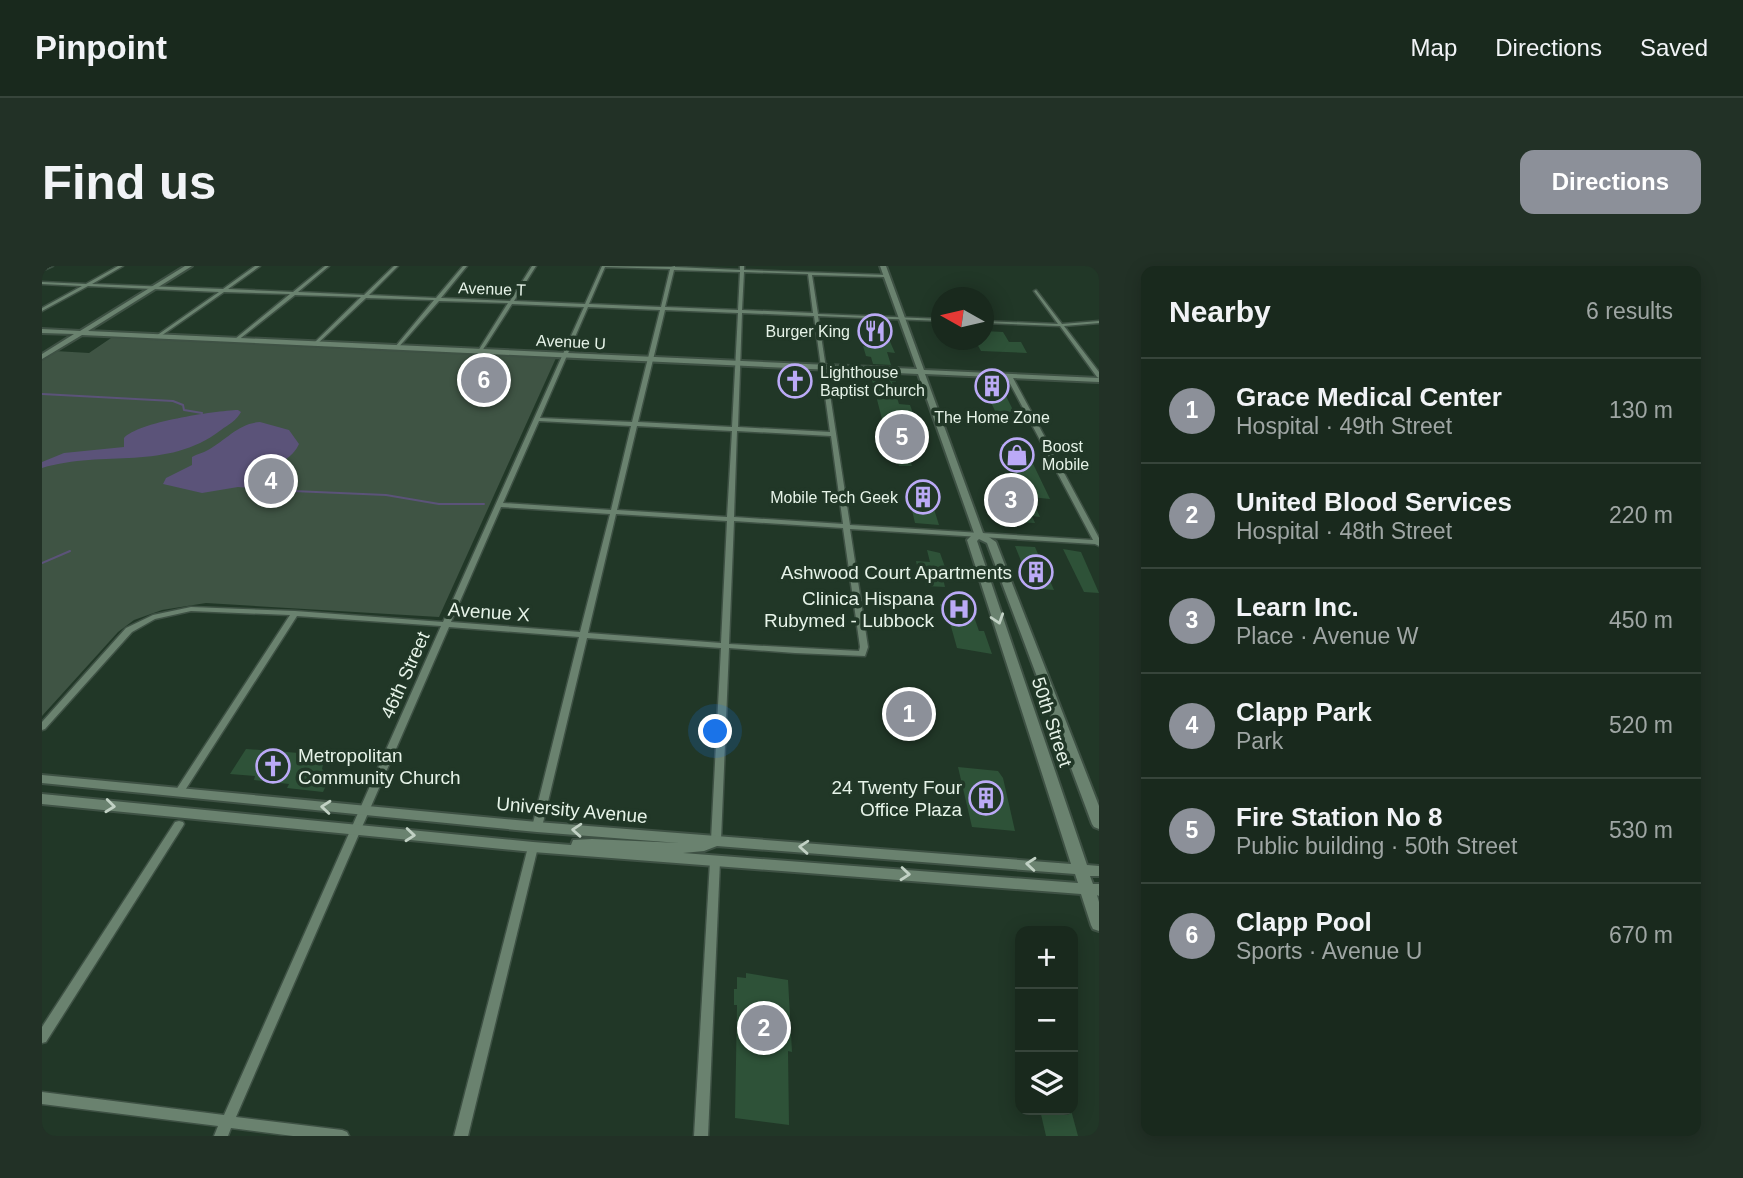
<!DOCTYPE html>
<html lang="en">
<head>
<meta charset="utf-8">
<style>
	:root { --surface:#19291d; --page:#223126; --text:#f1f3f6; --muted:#9fa6a4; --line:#37453b; --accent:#8c9099 }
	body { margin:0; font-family:Helvetica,sans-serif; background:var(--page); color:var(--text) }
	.controls { position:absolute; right:21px; bottom:21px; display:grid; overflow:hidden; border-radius:14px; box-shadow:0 4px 18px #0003 }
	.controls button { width:63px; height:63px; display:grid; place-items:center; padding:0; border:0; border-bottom:2px solid var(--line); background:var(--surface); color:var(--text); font:35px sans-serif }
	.compass { position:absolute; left:889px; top:21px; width:63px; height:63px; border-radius:50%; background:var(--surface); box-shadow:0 4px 18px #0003; rotate:278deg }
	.you { position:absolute; left:674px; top:466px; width:24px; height:24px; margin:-18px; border:5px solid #fff; border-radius:50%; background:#1a73e8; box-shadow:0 0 0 10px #1a73e833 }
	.badge { display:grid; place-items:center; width:46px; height:46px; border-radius:50%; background:var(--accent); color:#fff; font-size:23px; font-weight:700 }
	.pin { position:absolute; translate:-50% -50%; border:4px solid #fff; box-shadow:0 2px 7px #0006 }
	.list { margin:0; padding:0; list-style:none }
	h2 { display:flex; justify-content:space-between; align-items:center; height:91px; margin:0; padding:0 28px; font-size:30px }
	h2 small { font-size:23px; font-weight:400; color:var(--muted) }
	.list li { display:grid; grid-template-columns:46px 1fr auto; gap:21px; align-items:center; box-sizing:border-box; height:105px; padding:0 28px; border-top:2px solid var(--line) }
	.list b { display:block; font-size:26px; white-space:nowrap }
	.list p { margin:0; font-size:23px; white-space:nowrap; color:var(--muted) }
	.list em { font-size:23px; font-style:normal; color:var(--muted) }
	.icon { flex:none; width:38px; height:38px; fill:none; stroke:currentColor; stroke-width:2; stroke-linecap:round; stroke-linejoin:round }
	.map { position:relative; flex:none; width:1057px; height:870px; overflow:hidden; border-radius:14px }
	header { display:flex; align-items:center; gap:42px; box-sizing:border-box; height:98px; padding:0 35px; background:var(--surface); border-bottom:2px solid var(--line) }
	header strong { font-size:33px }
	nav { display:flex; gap:38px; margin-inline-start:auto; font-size:24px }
	.intro { display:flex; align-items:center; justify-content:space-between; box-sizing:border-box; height:168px; padding:0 42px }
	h1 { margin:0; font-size:49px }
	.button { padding:18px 32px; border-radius:14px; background:var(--accent); color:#fff; font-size:24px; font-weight:700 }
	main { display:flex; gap:42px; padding:0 42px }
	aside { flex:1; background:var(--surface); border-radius:14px; box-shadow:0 4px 18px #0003 }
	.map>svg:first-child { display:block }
</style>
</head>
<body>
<header>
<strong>Pinpoint</strong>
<nav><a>Map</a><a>Directions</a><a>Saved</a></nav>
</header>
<div class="intro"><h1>Find us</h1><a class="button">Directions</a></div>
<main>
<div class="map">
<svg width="1057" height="870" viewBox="0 0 1057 870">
	<rect width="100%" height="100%" fill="#213727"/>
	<!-- green -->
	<polygon fill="#3f5444" points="72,70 512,91 514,92 397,351 164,337 120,344 92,354 76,366 0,450 0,93 13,85 47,87"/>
	<!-- water -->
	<g fill="#5b5379">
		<path d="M196,144L199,146C195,154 186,159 179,164C124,206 63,183 0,202V196L22,187L82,181V172C96,156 172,145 196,144Z"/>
		<path d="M218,156L247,164L257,178C246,202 219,198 210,215L213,218L252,223L250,226L196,221L160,227L121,218L124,212L150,199V191C155,188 161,187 166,184C184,174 197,157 218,156Z"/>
	</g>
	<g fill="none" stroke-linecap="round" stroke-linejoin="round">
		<!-- stream -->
		<g stroke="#5b5379" stroke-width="2">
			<polyline points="0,128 131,135 141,139 142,144 160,147"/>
			<polyline points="251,225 344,229 397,238 442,238"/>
			<polyline points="0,297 28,285"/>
		</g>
	</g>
	<!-- building -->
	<g fill="#2e5238">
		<polygon points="822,63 843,64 853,87 845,86 849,99 831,98 829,91 824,90 821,80 826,81"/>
		<polygon points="942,65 961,66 967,76 979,76 985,87 939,85 934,76 942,74"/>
		<polygon points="742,105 763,108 764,118 761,118 760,126 742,125"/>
		<polygon points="834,109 852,109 854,116 850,116 857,138 868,139 872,150 867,150 880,187 866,187 870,200 857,200 845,158 841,157 829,110"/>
		<polygon points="939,115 957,116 972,146 953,145"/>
		<polygon points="959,178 982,179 1008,233 989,231 998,251 990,250 993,257 974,256 976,260 967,259 955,229 984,231"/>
		<polygon points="872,229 888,230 897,259 873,257 869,240 875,241"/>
		<polygon points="973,280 993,281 1012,324 990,322"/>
		<polygon points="1021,283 1039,286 1057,327 1042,326"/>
		<polygon points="885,284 898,287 903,301 910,302 913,313 901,312 903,321 884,320 882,310 877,310 874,295 888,296"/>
		<polygon points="898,338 933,341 935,349 931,348 937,365 942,365 950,388 915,382 905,346 900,346"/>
		<polygon points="204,483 283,489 280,503 288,511 281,526 245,522 247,518 212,514 213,510 188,508"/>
		<polygon points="916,501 956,505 961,512 973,565 930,561"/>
		<polygon points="704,707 746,714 750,786 746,785 747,859 693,852 695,739 692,739 692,723 695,723 695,711 704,712"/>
		<polygon points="998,844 1029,844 1036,870 1004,870"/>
	</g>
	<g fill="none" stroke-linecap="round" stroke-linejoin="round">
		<defs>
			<g id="street">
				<polygon points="6,0 11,0 0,5 0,3"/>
				<path d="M76,0H81L50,18L181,23L213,0H218L186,23L251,26L283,0H287L256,26L322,29L352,0H356L327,29L394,32L421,0H425L399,32L468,35L490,0H494L472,35L543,38L560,0L629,1L633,0V1L698,4V0H702V4L845,9L844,11L770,9L776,48L900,53V55L776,50L808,259L1051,274L964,110L967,108L970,110L1057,272V280L1053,278L808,263L826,381L823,390L753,387L687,382L679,574L678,577H670L669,574L679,382L545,372L500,561L499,563H491L490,561L537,371L407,361L194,851L300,864L305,866L307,870H251L189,862L186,870H172L176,860L0,838V826L182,849L399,360L255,350L140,529H134L132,527L248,349L149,345L113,353L90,366L3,463L0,464V456L84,362L111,349L149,341L253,345L401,356L542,41L470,38L440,85L438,86L436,85L466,37L397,35L355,83L353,82V81L392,34L324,32L274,79H272V77L319,31L253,29L195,75L193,74V73L248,28L182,26L116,72L114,71V70L177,26L46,20L0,45V42L40,20L0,18V16L44,18ZM563,1L628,3L619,41L547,38ZM632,4L698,6L696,44L623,41ZM702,6L766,8L771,47L700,44ZM546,41L618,44L590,156L498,152ZM623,44L696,47L690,161L596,156ZM700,47L772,50L788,166L696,161ZM497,155L589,160L569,244L461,237ZM595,160L690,165L685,251L575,244ZM695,165L789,170L801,258L692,251ZM459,241L568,248L538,366L409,356ZM574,248L685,255L679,377L546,367ZM692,255L801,262L818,381L817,385L687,378Z"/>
				<polygon points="994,24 1020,58 1057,55 1057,57 1022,60 1057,106 1057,112 1055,111 1018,60 942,57 942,55 1016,58 992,25"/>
				<polygon points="137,555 141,556 142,558 141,560 4,776 0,777 0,761 133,556"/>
				<polygon points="491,577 495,578 496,581 426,870 412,870 486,581 487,578"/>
				<polygon points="673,591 677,592 678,595 666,870 652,870 668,595 669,592"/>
			</g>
			<path id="secondary" d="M143,0H150L46,65L875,103L838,0H844L882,104L1057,112V116L883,108L941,267L954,276L1057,540V563L1052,561L1050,558L945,277L937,273L935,275L1045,599L1057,600V610H1048L1051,618H1057V630L1055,629L1057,636V665L1051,663L1049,659L1039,628L491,586L0,538V528L491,576L529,579L531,574L550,573L637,577L495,566L0,517V509L495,556L1029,598L925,274L932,267L876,108L40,69L0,93V88L32,68L0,67V63L38,65ZM675,580L1033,608L1036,617L641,587L662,585Z"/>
		</defs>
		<!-- street casing -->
		<use href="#street" stroke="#3e5144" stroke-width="3"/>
		<!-- secondary casing -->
		<use href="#secondary" stroke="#3e5144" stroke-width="4"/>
		<!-- street -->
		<use href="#street" fill="#6a826f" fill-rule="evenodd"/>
		<!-- secondary -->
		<use href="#secondary" fill="#6a826f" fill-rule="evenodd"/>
	</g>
	<!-- one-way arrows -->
	<defs><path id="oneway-chevron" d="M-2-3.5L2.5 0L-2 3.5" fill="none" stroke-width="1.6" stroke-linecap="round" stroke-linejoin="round" transform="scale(1.75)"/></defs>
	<g stroke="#c1d1c4">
		<use href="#oneway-chevron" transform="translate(956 353) rotate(72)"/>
		<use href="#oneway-chevron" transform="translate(68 540) rotate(6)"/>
		<use href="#oneway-chevron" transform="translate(284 541) rotate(-175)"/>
		<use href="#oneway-chevron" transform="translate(535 564) rotate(-176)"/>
		<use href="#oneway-chevron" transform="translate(368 569) rotate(5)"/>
		<use href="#oneway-chevron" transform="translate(762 581) rotate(-176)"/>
		<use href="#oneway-chevron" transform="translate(989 598) rotate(-175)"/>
		<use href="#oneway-chevron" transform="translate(863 608) rotate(5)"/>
	</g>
	<!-- icons -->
	<defs>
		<symbol id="restaurant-ring" viewBox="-11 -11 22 22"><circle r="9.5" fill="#213727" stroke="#bbaaf6" stroke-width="1.5"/><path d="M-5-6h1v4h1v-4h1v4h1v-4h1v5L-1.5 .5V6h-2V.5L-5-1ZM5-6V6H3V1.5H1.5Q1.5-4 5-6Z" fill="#bbaaf6"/></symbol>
		<symbol id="church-ring" viewBox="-11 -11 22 22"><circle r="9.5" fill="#213727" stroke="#bbaaf6" stroke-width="1.5"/><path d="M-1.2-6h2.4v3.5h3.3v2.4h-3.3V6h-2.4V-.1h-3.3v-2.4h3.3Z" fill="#bbaaf6"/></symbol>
		<symbol id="building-ring" viewBox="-11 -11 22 22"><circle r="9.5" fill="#213727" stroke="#bbaaf6" stroke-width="1.5"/><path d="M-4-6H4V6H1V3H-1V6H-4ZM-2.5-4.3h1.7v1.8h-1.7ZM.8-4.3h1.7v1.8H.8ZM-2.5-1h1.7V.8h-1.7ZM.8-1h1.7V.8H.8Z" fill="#bbaaf6"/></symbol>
		<symbol id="shop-ring" viewBox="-11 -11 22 22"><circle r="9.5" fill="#213727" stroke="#bbaaf6" stroke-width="1.5"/><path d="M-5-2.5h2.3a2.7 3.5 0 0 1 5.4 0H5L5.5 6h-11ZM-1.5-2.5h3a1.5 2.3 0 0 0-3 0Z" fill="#bbaaf6"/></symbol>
		<symbol id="hospital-ring" viewBox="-11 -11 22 22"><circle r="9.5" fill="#213727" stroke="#bbaaf6" stroke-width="1.5"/><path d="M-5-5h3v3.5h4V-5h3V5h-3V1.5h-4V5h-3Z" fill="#bbaaf6"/></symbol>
	</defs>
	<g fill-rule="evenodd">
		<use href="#restaurant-ring" x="814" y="46" width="38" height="38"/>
		<use href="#church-ring" x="734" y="96" width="38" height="38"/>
		<use href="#building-ring" x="931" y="101" width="38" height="38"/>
		<use href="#shop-ring" x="956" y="170" width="38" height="38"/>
		<use href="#building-ring" x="862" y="212" width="38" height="38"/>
		<use href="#building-ring" x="975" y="287" width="38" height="38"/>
		<use href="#hospital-ring" x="898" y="324" width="38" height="38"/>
		<use href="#church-ring" x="212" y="481" width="38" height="38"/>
		<use href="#building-ring" x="925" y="513" width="38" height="38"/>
	</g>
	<g text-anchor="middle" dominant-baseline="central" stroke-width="7" stroke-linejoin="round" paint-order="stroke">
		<!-- far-street labels -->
		<g font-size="16" fill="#e6f3e8" stroke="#213727">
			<text transform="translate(450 23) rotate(2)">Avenue T</text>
			<text transform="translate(529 76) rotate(3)">Avenue U</text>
		</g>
		<!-- far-poi labels -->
		<g font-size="16" fill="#e6f3e8" stroke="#213727" text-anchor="end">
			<text x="808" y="65">Burger King</text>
			<text x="778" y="106" text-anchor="start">Lighthouse<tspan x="778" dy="18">Baptist Church</tspan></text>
			<text x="950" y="151" text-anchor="middle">The Home Zone</text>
			<text x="1000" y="180" text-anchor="start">Boost<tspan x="1000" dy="18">Mobile</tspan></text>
			<text x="856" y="231">Mobile Tech Geek</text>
		</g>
		<!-- poi labels -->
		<g font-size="19" fill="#e6f3e8" stroke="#213727" text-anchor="end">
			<text x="970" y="306">Ashwood Court Apartments</text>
			<text x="892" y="332">Clinica Hispana<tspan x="892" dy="22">Rubymed - Lubbock</tspan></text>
			<text x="256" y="489" text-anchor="start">Metropolitan<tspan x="256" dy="22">Community Church</tspan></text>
			<text x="920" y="521">24 Twenty Four<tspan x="920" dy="22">Office Plaza</tspan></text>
		</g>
		<!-- street labels -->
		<g font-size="19" fill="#e6f3e8" stroke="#213727">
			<text transform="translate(447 346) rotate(4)">Avenue X</text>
			<text transform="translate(363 409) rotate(-66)">46th Street</text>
			<text transform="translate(1010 456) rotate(72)">50th Street</text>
			<text transform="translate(530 544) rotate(5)">University Avenue</text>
		</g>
	</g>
</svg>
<div class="controls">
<button>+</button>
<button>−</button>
<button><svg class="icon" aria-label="layers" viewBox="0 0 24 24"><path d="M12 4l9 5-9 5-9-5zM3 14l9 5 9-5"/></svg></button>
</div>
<svg class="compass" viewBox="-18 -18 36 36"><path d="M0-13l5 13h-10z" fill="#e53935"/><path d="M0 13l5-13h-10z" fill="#9fa6a4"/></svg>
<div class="you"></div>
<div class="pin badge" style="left:867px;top:448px">1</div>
<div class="pin badge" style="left:722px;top:762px">2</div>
<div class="pin badge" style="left:969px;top:234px">3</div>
<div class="pin badge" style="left:229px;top:215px">4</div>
<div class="pin badge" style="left:860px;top:171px">5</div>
<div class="pin badge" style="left:442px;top:114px">6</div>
</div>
<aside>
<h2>Nearby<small>6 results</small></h2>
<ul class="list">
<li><span class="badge">1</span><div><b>Grace Medical Center</b><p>Hospital · 49th Street</p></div><em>130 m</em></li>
<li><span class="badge">2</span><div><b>United Blood Services</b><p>Hospital · 48th Street</p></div><em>220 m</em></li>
<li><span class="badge">3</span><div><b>Learn Inc.</b><p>Place · Avenue W</p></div><em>450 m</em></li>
<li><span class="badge">4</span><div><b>Clapp Park</b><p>Park</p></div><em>520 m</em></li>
<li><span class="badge">5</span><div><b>Fire Station No 8</b><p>Public building · 50th Street</p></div><em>530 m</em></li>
<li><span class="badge">6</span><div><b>Clapp Pool</b><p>Sports · Avenue U</p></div><em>670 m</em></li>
</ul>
</aside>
</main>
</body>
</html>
